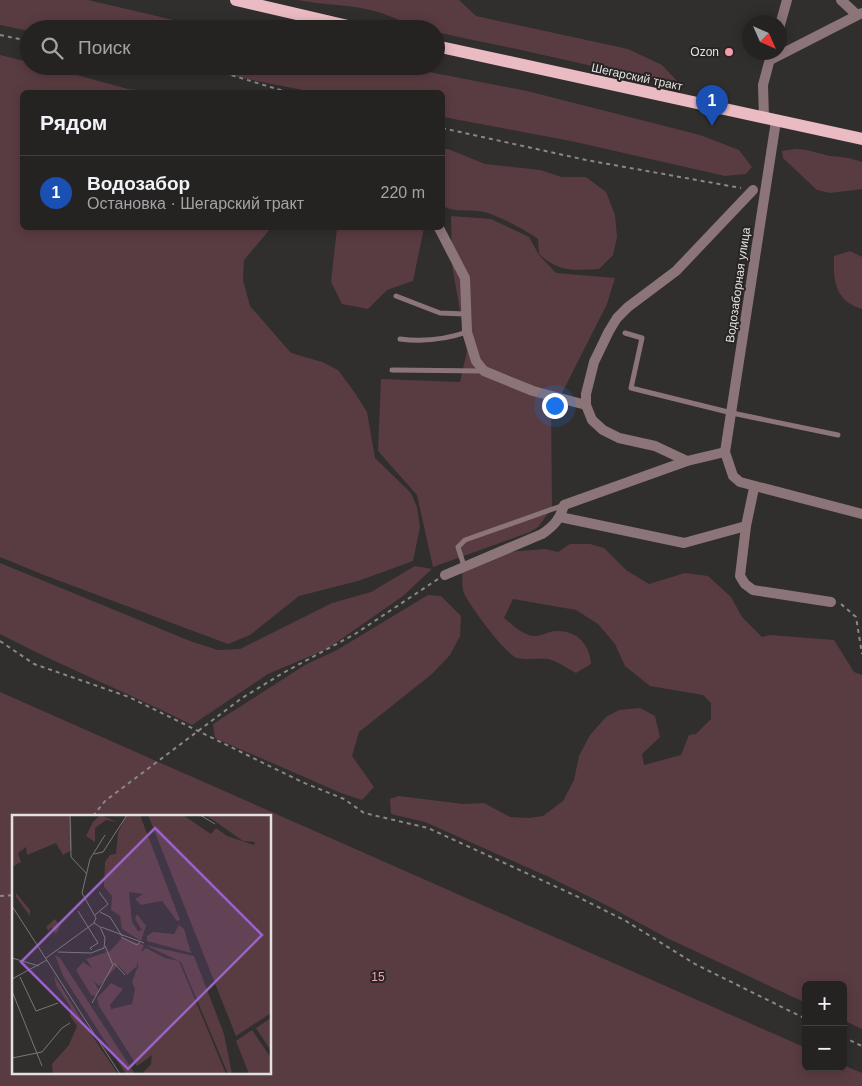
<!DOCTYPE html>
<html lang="ru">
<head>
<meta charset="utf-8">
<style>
	:root { --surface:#252222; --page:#312f2f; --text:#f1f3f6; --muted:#a3a4a5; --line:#423f40; --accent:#db2777 }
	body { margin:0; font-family:Arial,sans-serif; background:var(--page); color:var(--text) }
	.controls { position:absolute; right:15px; bottom:15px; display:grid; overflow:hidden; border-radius:8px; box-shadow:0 2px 12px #0003 }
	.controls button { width:45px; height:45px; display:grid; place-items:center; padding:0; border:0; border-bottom:1px solid var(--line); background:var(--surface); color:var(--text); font:25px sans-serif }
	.compass { position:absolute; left:742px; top:15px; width:45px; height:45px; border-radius:50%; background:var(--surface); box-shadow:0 2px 12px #0003; rotate:135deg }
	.you { position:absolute; left:554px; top:405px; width:18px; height:18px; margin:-12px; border:4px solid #fff; border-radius:50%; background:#1a73e8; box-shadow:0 0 0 8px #1a73e833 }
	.badge { display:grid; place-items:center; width:32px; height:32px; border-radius:50%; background:var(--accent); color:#fff; font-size:16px; font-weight:700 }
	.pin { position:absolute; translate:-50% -41px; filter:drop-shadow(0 1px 2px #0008) }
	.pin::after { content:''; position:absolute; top:26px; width:18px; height:15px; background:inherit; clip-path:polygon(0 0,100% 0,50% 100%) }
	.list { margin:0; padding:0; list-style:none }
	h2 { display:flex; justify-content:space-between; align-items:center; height:65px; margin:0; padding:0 20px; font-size:21px }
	h2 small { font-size:16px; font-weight:400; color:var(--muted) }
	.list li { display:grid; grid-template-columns:32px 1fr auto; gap:15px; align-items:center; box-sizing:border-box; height:75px; padding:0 20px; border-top:1px solid var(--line) }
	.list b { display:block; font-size:19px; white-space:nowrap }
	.list p { margin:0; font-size:16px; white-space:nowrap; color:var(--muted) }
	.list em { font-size:16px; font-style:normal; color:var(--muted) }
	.icon { flex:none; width:28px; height:28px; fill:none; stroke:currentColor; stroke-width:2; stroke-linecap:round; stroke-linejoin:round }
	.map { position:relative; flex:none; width:862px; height:1086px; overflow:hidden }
	.search { position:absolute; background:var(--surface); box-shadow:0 2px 12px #0003; left:20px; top:20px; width:425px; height:55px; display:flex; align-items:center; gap:12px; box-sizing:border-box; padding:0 18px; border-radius:28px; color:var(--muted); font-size:19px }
	.panel { position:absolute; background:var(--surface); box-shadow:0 2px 12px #0003; left:20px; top:90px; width:425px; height:140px; border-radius:8px }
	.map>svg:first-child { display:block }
</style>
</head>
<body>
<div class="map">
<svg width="862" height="1086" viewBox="0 0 862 1086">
	<rect width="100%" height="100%" fill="#312e2e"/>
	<!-- green -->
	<g fill="#593c41" fill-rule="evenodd">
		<polygon points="0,0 88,0 212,29 29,29 29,31 0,25"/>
		<path d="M297,0H459L476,16L628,49L662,65L679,83C628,75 580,63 530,52C499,45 467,39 436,32V29C412,29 393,15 370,10C346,4 321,5 297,0Z"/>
		<polygon points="0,55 29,62 29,66 44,66 128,89 160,92 22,92 22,228 271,228 244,260 243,280 250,306 291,353 322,362 338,370 355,393 367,412 375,458 411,493 417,507 420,527 413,561 358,581 299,596 250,635 228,644 44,575 0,557"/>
		<polygon points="181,66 398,66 527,91 700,135 739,150 752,167 746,174 725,176 571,141 443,117 442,92 313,92"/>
		<path d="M443,149H448L485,164L540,170L562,177H586L606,192L615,215L617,237L613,255L599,269C573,270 560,273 539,254L538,239C530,232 496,215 485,212C471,209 455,213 443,206Z"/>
		<path d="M795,149C810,149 818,154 831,156C842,157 851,158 862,162V189L830,193L817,190L783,158L782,151Z"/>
		<polygon points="451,216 491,219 529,237 539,255 556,273 615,278 607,304 560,397 551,405 552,508 538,527 530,532 433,567 417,495 378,451 381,379 460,382 467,351 452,265"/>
		<polygon points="337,228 424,228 413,281 387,290 368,309 342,304 331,282"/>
		<path d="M850,251L862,257V309C835,301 833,281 834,256Z"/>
		<path d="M570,544H590L604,548L626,570L649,584L685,573L708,576L731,597L742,617L762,637L770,635L834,640L854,672L862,675V1029L843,1020V985H806V1003L667,938L610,907L549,877L425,822L391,814L390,799L399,796L463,804L484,803L510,817L529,818L543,816L563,801L574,780L579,756L590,735L606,717L619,710L640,708L655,716L660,737L642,754L644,765L681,755L689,735L696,734L711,719V703L703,695L650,686L625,666L615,644L598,624L576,610L513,599L504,618C513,625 521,634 533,636C541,637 549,631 556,631C577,630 590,645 591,664L576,673C567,668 557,661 548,659C538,658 526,660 517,658C506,655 469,605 464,593C461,586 463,577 462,570L497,553L545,549L558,552Z"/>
		<path d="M0,563L190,641L218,650L240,649L332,603L371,592L415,566L432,569L403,596L327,649L268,674L192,725C129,693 63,667 0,634Z"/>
		<polygon points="428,595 441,596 461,616 460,636 450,655 432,674 359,732 352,756 374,787 362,800 341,793 215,738 213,724 305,665 337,650"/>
		<path d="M0,692L806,1048V1067H843V1065L862,1073V1086H0ZM14,816H270V1072H14Z"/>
	</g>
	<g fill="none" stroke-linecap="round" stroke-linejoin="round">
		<!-- path -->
		<g stroke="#898787" stroke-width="2" stroke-dasharray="4 4" stroke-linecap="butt">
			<polyline points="0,35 29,41"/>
			<polyline points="201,66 287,92"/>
			<polyline points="442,128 586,160 741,188"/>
			<polyline points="841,604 856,617 862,654"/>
			<polyline points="0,641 34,664 129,697 302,782 344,799 364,813 428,828 574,895 626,921 695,964 806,1019"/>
			<polyline points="93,816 105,801 242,698 283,673 355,634 438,579"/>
			<polyline points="0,896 14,895"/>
			<polyline points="843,1037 862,1046"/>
		</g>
		<!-- service -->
		<g stroke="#8c7579" stroke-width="5">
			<polyline points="396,296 440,313 465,314"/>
			<polyline points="625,333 642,338 631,388 732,413 838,435"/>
			<path d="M400,339C424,342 444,340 467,332"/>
			<polyline points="392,370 484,371"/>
			<polyline points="464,566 458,547 465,540 564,505"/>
		</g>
		<!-- minor -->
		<g stroke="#8c7579" stroke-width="10">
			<polyline points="841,0 857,15"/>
			<polyline points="780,25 787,0"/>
			<polyline points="770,60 862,13"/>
			<polyline points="764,118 763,85 771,55"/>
			<polyline points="776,121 725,452 733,476 740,482 862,514"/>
			<polyline points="439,228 465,278 467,332 476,361 484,371 533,391 586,405"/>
			<polyline points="725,452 687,461 655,446 619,438 603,430 592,420 586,405 586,394 594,362 609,331 617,318 628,307 676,271 753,190"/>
			<polyline points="754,488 746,526 740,576 745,584 753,590 831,602"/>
			<polyline points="560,517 684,543 746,526"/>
			<path d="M445,575L542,534C554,526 560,519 564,505L687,461"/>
		</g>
		<!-- primary -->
		<g stroke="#ebbbc3" stroke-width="12">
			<polyline points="236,0 361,29"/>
			<polyline points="436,46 862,139"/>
		</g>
	</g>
	<!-- markers -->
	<circle fill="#f39aab" stroke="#282424" stroke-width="2" cx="729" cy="52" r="5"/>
	<g text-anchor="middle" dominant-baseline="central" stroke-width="4" stroke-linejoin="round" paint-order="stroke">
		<!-- poi labels -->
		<g font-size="12" fill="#e3e1e1" stroke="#282424" text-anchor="end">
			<text x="719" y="52">Ozon</text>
		</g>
		<!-- street labels -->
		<g font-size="12" fill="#e3e1e1" stroke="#282424">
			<text transform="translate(637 77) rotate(12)">Шегарский тракт</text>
			<text transform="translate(738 285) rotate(-82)">Водозаборная улица</text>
		</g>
		<!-- park labels -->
		<g font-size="12" fill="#f3a5b3" stroke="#282424">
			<text x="378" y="977">15</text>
		</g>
	</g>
	<!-- overview -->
	<g transform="translate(12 815)">
		<rect width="259" height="259" fill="#312e2e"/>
		<path d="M0,0H59L60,35L51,40L44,28L15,40L14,32L6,38L9,47L0,52ZM88,0L106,7L94,5L83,13V27L74,21L81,7ZM114,0H128L168,105L165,106L150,86L129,90L123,84L131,79L117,77L120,107L126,116L130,115L123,104L125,99L134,111L129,126L110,114L108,101L99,95L100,81L92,72L93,47L98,40L104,39L106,18ZM136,0H171L199,19L204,13L215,21L242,30L243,27L231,26L194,0H259V198L224,221ZM4,78L18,95V101L4,82ZM43,104L48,111L44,119L39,112L37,116L34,112ZM167,110L172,114L179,138L135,126V121L141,117L162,119ZM110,123L132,130L129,137L134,133L153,143L167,146L214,259H130L139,249L140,240L125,251L87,191L85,183L99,168L111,174L98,190L99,194L120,189L123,174L120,167L126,151V146L125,151L115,160L106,150L87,171L82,166L87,176L83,181L79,180L64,155L71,147L80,153L74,144L98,136ZM133,130L182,141L212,219L220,259H216L169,147ZM43,140L48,143L123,259H114L51,161ZM42,160L71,207L106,259H41L40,249L57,230L65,211L58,201L59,193L44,170ZM259,203V236L244,213ZM240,215L259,243V259H237L224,226Z" fill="#593c41"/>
		<path fill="none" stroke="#787676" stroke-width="1" d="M58,0L59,42L75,59M188,0L203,9M82,39L91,37L115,0M0,91L108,259M66,96L86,128L78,133L80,135M88,97L98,102L110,121M83,100L96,89L87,77M82,108L84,103L70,78L78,44L93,20M89,112L132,128M109,122L125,130L128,127M46,137L79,138L92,133L93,123L88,112L82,108M0,143L27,151M34,143L82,108M102,148L113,160M8,162L24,196L46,188M0,164L35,145M0,176L30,251M80,188L101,150L93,131M0,243L30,237L50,213L58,208"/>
		<path fill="#9a62c9" fill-opacity="0.15" stroke="#9a62c9" stroke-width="2.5" d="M143,13L250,120L116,254L9,147Z"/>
		<rect width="259" height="259" fill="none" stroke="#e3e1e1" stroke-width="2.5"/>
	</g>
</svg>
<div class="controls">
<button>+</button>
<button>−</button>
</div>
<svg class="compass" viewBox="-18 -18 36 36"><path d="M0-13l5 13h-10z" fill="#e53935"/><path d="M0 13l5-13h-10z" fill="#a3a4a5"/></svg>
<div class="you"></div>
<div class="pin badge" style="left:712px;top:126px;background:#1a4fb4">1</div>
<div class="search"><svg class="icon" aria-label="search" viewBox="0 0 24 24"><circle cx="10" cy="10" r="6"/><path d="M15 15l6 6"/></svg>Поиск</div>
<section class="panel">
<h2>Рядом<small></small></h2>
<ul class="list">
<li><span class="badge" style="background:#1a4fb4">1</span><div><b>Водозабор</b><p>Остановка · Шегарский тракт</p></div><em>220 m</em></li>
</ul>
</section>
</div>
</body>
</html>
